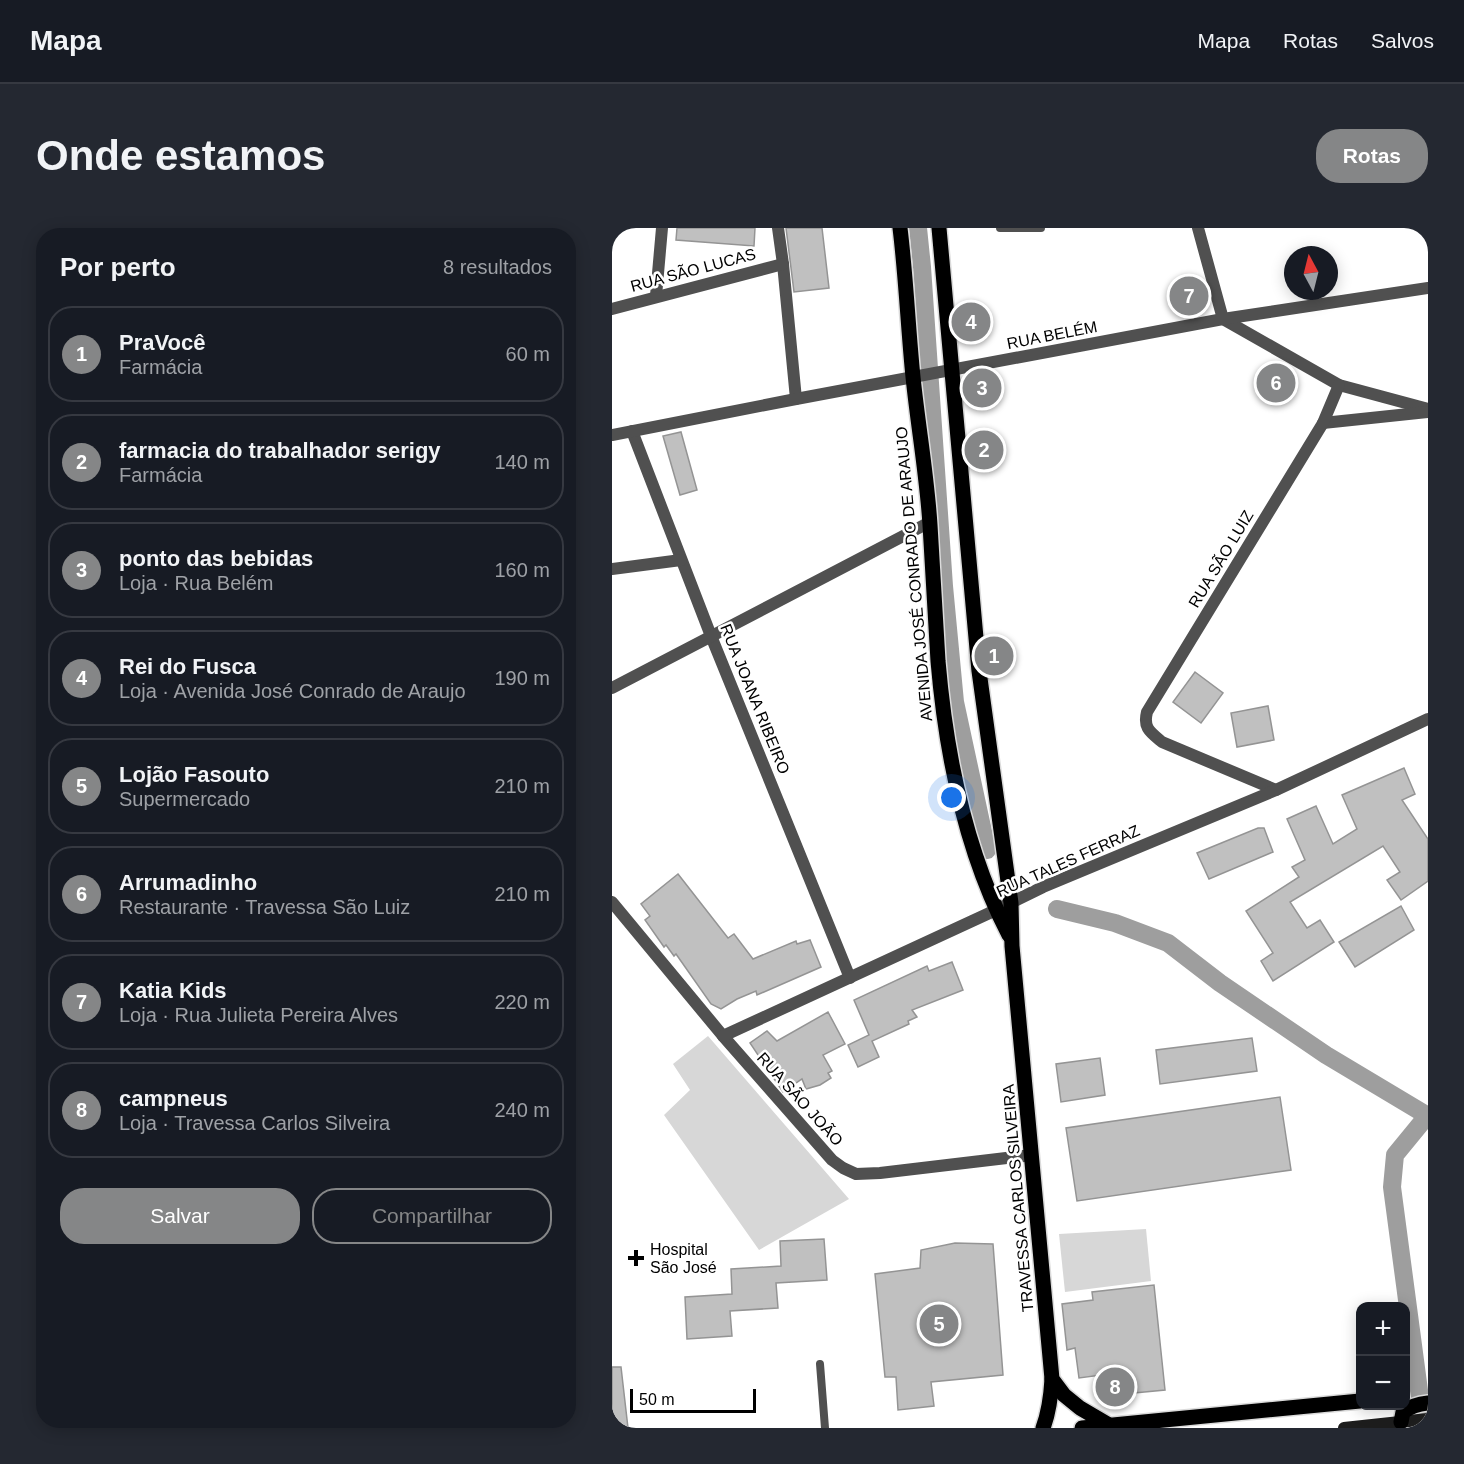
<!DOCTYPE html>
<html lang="pt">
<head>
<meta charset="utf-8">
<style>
	:root { --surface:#171b24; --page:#242831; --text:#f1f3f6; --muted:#9ea1a6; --line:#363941; --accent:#858687 }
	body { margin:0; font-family:Helvetica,sans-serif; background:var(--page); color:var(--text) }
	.controls { position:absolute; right:18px; bottom:18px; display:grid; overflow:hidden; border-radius:12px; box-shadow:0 3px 15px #0003 }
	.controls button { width:54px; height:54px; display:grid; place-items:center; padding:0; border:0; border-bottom:2px solid var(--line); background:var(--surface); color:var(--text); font:30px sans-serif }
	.compass { position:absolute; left:672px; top:18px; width:54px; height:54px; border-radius:50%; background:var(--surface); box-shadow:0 3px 15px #0003; rotate:353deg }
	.scale { position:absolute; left:18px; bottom:15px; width:126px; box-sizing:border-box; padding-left:6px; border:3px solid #000; border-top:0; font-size:16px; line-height:21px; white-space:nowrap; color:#000; -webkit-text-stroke:4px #fff; paint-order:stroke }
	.you { position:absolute; left:340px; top:570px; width:21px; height:21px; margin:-15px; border:4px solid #fff; border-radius:50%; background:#1a73e8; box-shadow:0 0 0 9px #1a73e833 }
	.badge { display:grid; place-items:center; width:39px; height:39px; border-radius:50%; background:var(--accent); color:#fff; font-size:20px; font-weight:700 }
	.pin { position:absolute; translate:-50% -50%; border:3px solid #fff; box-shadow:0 2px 6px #0006 }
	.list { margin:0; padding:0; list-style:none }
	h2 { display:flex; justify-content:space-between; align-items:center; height:78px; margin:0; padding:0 24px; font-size:26px }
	h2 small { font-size:20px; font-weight:400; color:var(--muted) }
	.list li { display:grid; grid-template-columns:39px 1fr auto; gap:18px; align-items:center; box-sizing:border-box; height:96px; margin:0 12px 12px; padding:0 12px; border:2px solid var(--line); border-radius:24px }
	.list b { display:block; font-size:22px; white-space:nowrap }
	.list p { margin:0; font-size:20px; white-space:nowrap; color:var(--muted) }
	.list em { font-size:20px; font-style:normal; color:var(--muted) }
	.actions { display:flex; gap:12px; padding:18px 24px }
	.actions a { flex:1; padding:14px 0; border:2px solid var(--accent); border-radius:24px; text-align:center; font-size:21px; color:var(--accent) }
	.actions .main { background:var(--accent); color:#fff }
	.map { position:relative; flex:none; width:816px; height:1200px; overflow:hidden; border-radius:24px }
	header { display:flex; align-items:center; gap:36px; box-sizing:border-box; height:84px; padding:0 30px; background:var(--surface); border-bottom:2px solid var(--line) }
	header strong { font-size:28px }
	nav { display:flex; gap:33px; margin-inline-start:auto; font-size:21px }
	.intro { display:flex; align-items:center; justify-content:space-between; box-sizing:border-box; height:144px; padding:0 36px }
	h1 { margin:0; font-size:42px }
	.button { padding:15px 27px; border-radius:24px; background:var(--accent); color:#fff; font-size:21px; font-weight:700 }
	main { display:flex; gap:36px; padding:0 36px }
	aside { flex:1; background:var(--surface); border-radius:24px; box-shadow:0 3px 15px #0003 }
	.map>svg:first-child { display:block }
</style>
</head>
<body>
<header>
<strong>Mapa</strong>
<nav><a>Mapa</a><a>Rotas</a><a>Salvos</a></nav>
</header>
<div class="intro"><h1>Onde estamos</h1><a class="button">Rotas</a></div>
<main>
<aside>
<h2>Por perto<small>8 resultados</small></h2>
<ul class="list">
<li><span class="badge">1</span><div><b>PraVocê</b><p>Farmácia</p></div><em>60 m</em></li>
<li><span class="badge">2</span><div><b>farmacia do trabalhador serigy</b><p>Farmácia</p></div><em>140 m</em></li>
<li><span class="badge">3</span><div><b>ponto das bebidas</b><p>Loja · Rua Belém</p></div><em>160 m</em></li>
<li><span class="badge">4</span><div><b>Rei do Fusca</b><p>Loja · Avenida José Conrado de Araujo</p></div><em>190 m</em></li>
<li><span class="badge">5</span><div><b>Lojão Fasouto</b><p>Supermercado</p></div><em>210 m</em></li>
<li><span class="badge">6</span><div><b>Arrumadinho</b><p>Restaurante · Travessa São Luiz</p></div><em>210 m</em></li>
<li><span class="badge">7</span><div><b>Katia Kids</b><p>Loja · Rua Julieta Pereira Alves</p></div><em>220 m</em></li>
<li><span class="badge">8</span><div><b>campneus</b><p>Loja · Travessa Carlos Silveira</p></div><em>240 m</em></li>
</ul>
<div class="actions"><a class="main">Salvar</a><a>Compartilhar</a></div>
</aside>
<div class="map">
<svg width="816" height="1200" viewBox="0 0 816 1200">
	<rect width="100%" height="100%" fill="#fff"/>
	<!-- green -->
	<g fill="#d7d7d7">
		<polygon points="96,808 237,971 147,1022 52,887 78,862 61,836"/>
		<polygon points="534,1001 539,1053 453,1064 447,1006"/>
	</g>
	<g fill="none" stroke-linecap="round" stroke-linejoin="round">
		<!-- canal -->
		<g stroke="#9e9e9e" stroke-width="18">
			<polyline points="306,0 310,39 332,358 343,474 375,622"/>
			<polyline points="445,681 503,695 556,715 608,755 714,827 816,888"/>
			<polyline points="812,1200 780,959 783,927 815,888"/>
		</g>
	</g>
	<!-- building -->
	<g fill="#c0c0c0" stroke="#949494" stroke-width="1.5">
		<polygon points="65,0 143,0 142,18 64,12"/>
		<polygon points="174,0 210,0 217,60 182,64"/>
		<polygon points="69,204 85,262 68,267 51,208"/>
		<polygon points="583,444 611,465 589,495 561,474"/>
		<polygon points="656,478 662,512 625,519 619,485"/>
		<polygon points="792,540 803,566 790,572 816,611 816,653 789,672 775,652 788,644 771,618 678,674 695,700 708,692 722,714 661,753 649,733 661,725 634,683 687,649 680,639 693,632 675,591 704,578 721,616 745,601 730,567"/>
		<polygon points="646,600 652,600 661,624 597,651 585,625"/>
		<polygon points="66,646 116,710 122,706 141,731 184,713 185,716 198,712 209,739 145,767 144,763 125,771 109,781 99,776 64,726 62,728 54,717 52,719 33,692 38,688 29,676"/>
		<polygon points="789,678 802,702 743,739 727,714"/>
		<polygon points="340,734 351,762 300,782 305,789 296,793 297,796 260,813 267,829 246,839 236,817 257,807 242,772 315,738 317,743"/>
		<polygon points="216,784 233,816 211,827 220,843 216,845 219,850 208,857 194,861 190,851 171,864 138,815 155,803 165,813"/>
		<polygon points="640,810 645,843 548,856 544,822"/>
		<polygon points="488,830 493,867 449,874 444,836"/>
		<polygon points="668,869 679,942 465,973 454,900"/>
		<polygon points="212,1011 215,1052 164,1055 166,1080 118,1083 120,1108 75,1111 73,1069 120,1066 119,1041 169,1038 168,1013"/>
		<polygon points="343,1015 381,1016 391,1147 319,1154 322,1178 286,1182 284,1149 273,1149 263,1046 308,1040 309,1022"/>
		<polygon points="542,1057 553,1162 491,1168 489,1147 467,1150 463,1120 455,1122 450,1076 481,1072 480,1064"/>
		<polygon points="0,1139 9,1139 16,1200 0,1200"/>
	</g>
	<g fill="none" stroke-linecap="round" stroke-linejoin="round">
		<defs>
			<g id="primary">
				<path d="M288,0C294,49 296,99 301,149C306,198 315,248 318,297C321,342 323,388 326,433C334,527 353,623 397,707"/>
				<polyline points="327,0 367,443 399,675 400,718 440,1151 452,1167 468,1180 497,1197"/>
				<path d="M789,1194L791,1184C799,1178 806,1176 816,1175"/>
				<path d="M431,1200C437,1184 439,1168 440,1151"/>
				<polyline points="470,1200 748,1173"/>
			</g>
		</defs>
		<!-- primary casing -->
		<use href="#primary" stroke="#dbdbdb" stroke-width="18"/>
		<!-- lane -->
		<g stroke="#505050" stroke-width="8">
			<polyline points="388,0 429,0"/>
			<polyline points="208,1136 213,1200"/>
		</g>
		<!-- street -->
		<g stroke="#505050" stroke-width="12">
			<polyline points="166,0 171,36 184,171"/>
			<polyline points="586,0 611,91 727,157 816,181"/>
			<polyline points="44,68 50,0"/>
			<polyline points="0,81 171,36"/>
			<polyline points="711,195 816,184"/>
			<polyline points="20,203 99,408 238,750"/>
			<polyline points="0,207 184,171 611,91 816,60"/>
			<polyline points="0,341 69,332"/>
			<polyline points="0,460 318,294"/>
			<path d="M664,562L550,514C538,504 531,500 535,484L711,195L727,157"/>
			<polyline points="0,674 111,808 220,932 231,940 244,946 268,945 420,927"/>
			<polyline points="111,808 384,682 431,659 664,562 816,491"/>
		</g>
		<!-- secondary -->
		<polyline stroke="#1d1d1d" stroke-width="12" points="732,1200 816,1191"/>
		<!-- primary -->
		<use href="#primary" stroke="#000" stroke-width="15"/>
	</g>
	<!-- markers -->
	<path fill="#000" stroke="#fff" stroke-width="2" d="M21 1021h6v6h6v6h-6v6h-6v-6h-6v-6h6z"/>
	<g text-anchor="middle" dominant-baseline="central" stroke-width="5" stroke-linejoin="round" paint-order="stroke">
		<!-- street labels -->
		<g font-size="16" fill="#000" stroke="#fff">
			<text transform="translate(81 42) rotate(-15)">RUA SÃO LUCAS</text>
			<text transform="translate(440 107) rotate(-11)">RUA BELÉM</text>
			<text transform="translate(609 331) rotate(-59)">RUA SÃO LUIZ</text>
			<text transform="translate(302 346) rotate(-95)">AVENIDA JOSÉ CONRADO DE ARAUJO</text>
			<text transform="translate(143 471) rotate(68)">RUA JOANA RIBEIRO</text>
			<text transform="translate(456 633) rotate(-24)">RUA TALES FERRAZ</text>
			<text transform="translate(188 871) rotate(48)">RUA SÃO JOÃO</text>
			<text transform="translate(406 970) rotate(-95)">TRAVESSA CARLOS SILVEIRA</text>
		</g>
		<!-- poi labels -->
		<g font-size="16" fill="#000" stroke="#fff" text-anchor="start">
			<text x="38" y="1021">Hospital<tspan x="38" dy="18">São José</tspan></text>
		</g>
	</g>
</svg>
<div class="controls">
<button>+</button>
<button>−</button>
</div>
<svg class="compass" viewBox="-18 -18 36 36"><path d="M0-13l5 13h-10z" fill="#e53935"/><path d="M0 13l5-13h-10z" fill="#9ea1a6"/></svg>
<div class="scale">50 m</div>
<div class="you"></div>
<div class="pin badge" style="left:382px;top:428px">1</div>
<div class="pin badge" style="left:372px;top:222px">2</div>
<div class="pin badge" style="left:370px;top:160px">3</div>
<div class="pin badge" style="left:359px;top:94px">4</div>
<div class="pin badge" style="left:327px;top:1096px">5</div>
<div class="pin badge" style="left:664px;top:155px">6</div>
<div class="pin badge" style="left:577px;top:68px">7</div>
<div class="pin badge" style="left:503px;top:1159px">8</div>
</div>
</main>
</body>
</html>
